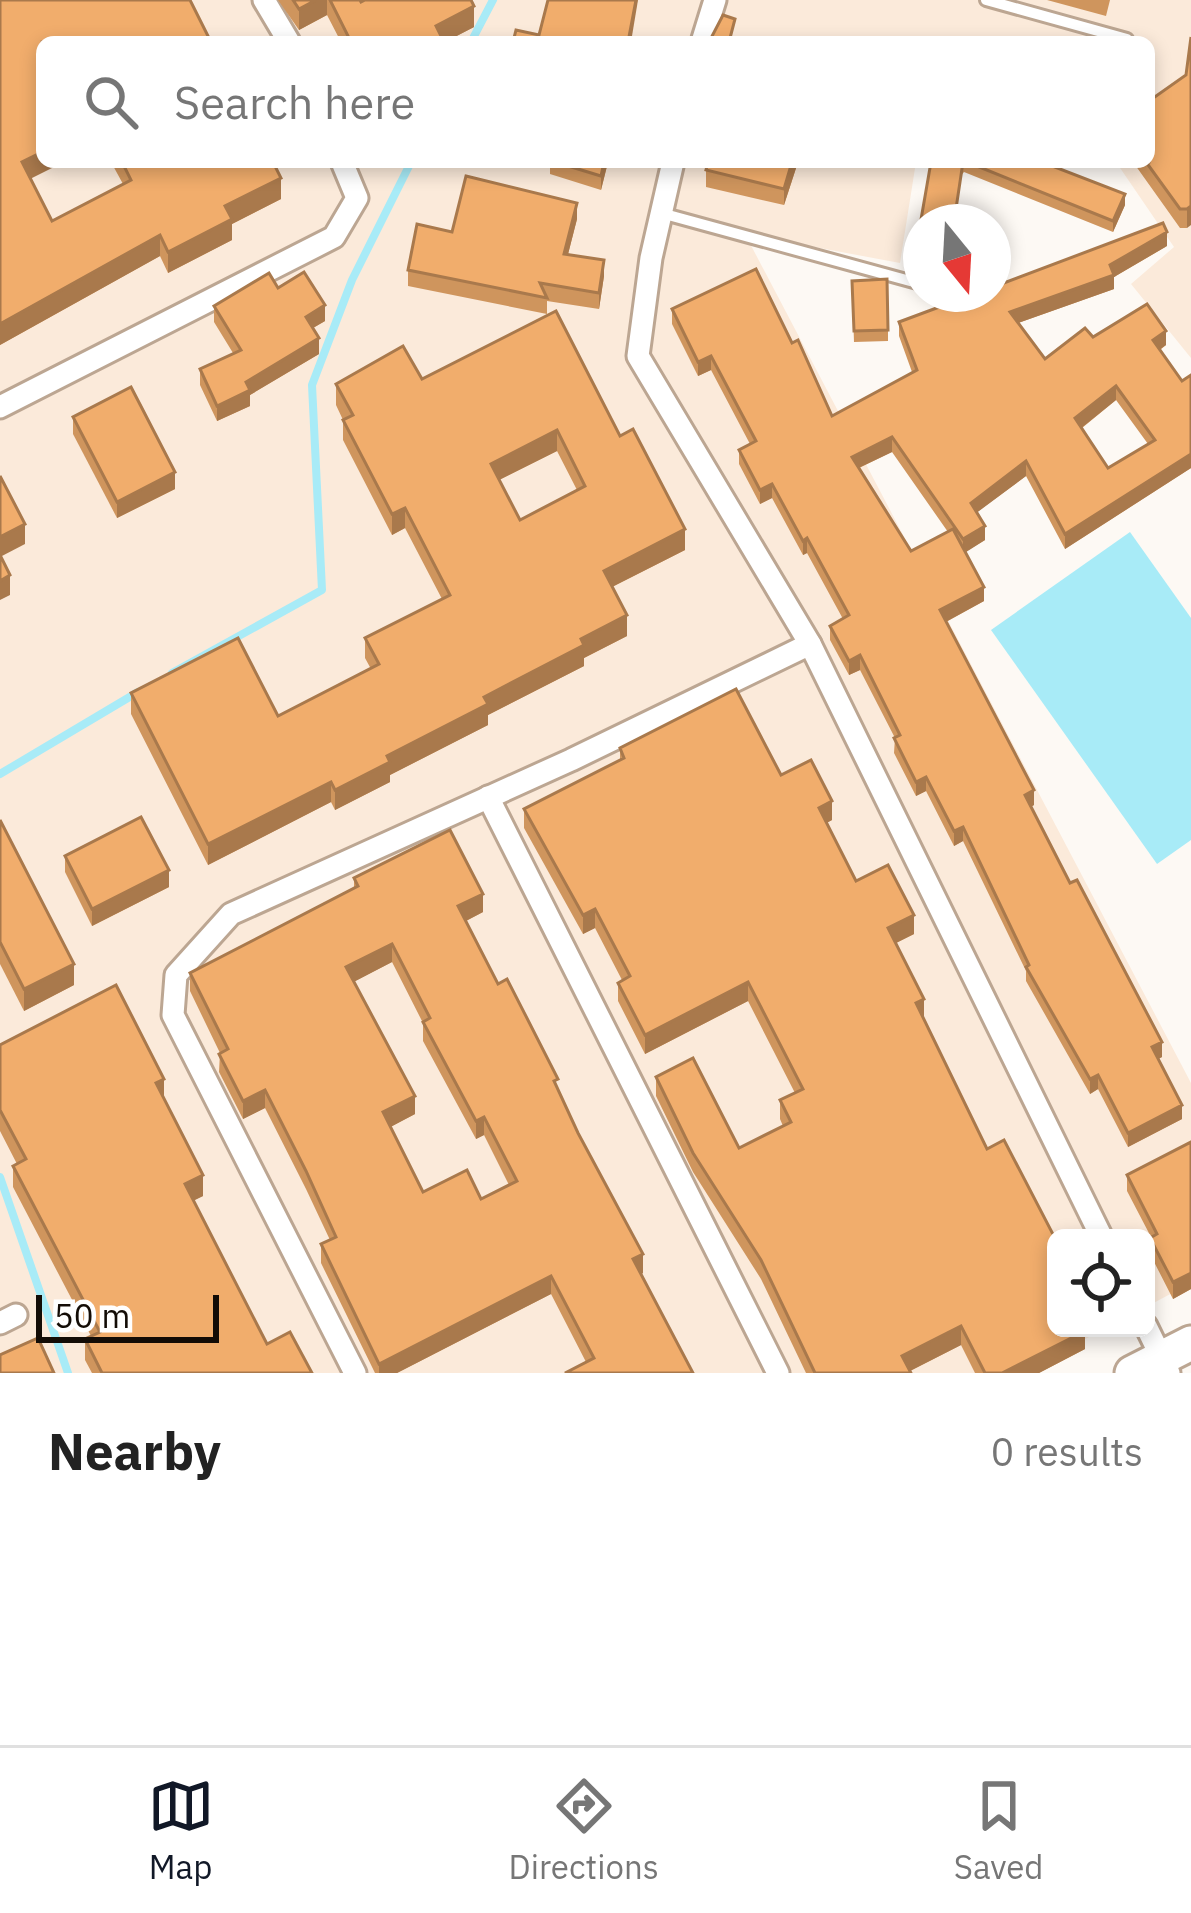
<!DOCTYPE html>
<html lang="en">
<head>
<meta charset="utf-8">
<style>
	:root { --surface:#fff; --page:#f2f2f2; --text:#222; --muted:#767676; --line:#e0e0e0; --accent:#111827 }
	body { margin:0; font-family:"IBM Plex Sans",sans-serif; background:var(--page); color:var(--text) }
	.controls { position:absolute; right:36px; bottom:36px; display:grid; overflow:hidden; border-radius:18px; box-shadow:0 6px 18px #0003 }
	.controls button { width:108px; height:108px; display:grid; place-items:center; padding:0; border:0; border-bottom:3px solid var(--line); background:var(--surface); color:var(--text); font:60px sans-serif }
	.compass { position:absolute; left:903px; top:204px; width:108px; height:108px; border-radius:50%; background:var(--surface); box-shadow:0 6px 18px #0003; rotate:162deg }
	.scale { position:absolute; left:36px; bottom:30px; width:183px; box-sizing:border-box; padding-left:12px; border:6px solid #130c06; border-top:0; font-size:33px; line-height:42px; white-space:nowrap; color:#130c06; -webkit-text-stroke:9px #fff; paint-order:stroke }
	.list { margin:0; padding:0; list-style:none }
	h2 { display:flex; justify-content:space-between; align-items:center; height:156px; margin:0; padding:0 48px; font-size:51px }
	h2 small { font-size:39px; font-weight:400; color:var(--muted) }
	.icon { flex:none; width:66px; height:66px; fill:none; stroke:currentColor; stroke-width:2; stroke-linecap:round; stroke-linejoin:round }
	.map { position:relative; flex:none; width:1191px; height:1373px; overflow:hidden }
	.search { position:absolute; background:var(--surface); box-shadow:0 6px 18px #0003; left:36px; right:36px; top:36px; height:132px; display:flex; align-items:center; gap:30px; box-sizing:border-box; padding:0 42px; border-radius:18px; color:var(--muted); font-size:45px }
	.sheet { height:372px; background:var(--surface) }
	nav { display:flex; justify-content:space-around; align-items:center; box-sizing:border-box; height:168px; border-top:3px solid var(--line); background:var(--surface); font-size:33px; color:var(--muted) }
	nav a { display:grid; justify-items:center; gap:6px }
	nav .on { color:var(--accent) }
	.map>svg:first-child { display:block }
</style>
</head>
<body>
<div class="map">
<svg width="1191" height="1373" viewBox="0 0 1191 1373">
	<rect width="100%" height="100%" fill="#fdf9f4"/>
	<!-- built -->
	<polygon fill="#fbeada" points="0,0 1191,0 1191,358 1131,284 1174,247 1116,162 1149,162 1149,42 42,42 42,162 916,162 900,263 745,234 1191,1083 1191,1283 1146,1307 1146,1238 1056,1238 1056,1328 1106,1328 1021,1373 0,1373"/>
	<!-- water -->
	<polygon fill="#a8ebf7" points="1130,532 1191,618 1191,840 1157,864 991,630"/>
	<g fill="none" stroke-linecap="round" stroke-linejoin="round">
		<!-- stream -->
		<g stroke="#a8ebf7" stroke-width="8">
			<polyline points="471,42 493,0"/>
			<polyline points="172,673 322,590 312,385 352,280 411,162"/>
			<polyline points="0,774 138,692"/>
			<polyline points="0,1177 68,1373"/>
		</g>
		<defs>
			<g id="lane">
				<polyline points="986,0 1127,39"/>
				<polyline points="661,213 921,284"/>
				<polyline points="946,294 967,303"/>
			</g>
			<g id="street">
				<polyline points="264,0 289,42"/>
				<polyline points="702,42 715,0"/>
				<polyline points="673,162 651,258 638,356 810,644 1102,1238"/>
				<polyline points="0,407 334,237 357,198 342,162"/>
				<polyline points="488,797 778,1373"/>
				<polyline points="0,1323 16,1315"/>
				<polyline points="1146,1326 1169,1373"/>
				<polyline points="355,1373 173,1015 176,975 231,914 571,760 810,644"/>
			</g>
			<polyline id="secondary" points="1132,1373 1191,1343"/>
		</defs>
		<!-- lane casing -->
		<use href="#lane" stroke="#bca692" stroke-width="16"/>
		<!-- street casing -->
		<use href="#street" stroke="#bca692" stroke-width="27"/>
		<!-- secondary casing -->
		<use href="#secondary" stroke="#bca692" stroke-width="39"/>
		<!-- lane -->
		<use href="#lane" stroke="#fff" stroke-width="10"/>
		<!-- street -->
		<use href="#street" stroke="#fff" stroke-width="21"/>
		<!-- secondary -->
		<use href="#secondary" stroke="#fff" stroke-width="33"/>
	</g>
	<!-- wall -->
	<g fill="#cf955d" fill-rule="evenodd">
		<polygon points="278,0 360,0 361,2 474,27 445,42 341,42 327,15 299,30"/>
		<polygon points="1047,0 1110,0 1106,16"/>
		<polygon points="1191,37 1187,228 1180,228 1133,162 1149,162 1186,75"/>
		<polygon points="42,42 30,179 52,221 123,184 111,162 273,162 281,199 232,224 232,240 168,273 160,256 0,345"/>
		<polygon points="550,162 608,162 601,190 550,174"/>
		<polygon points="708,162 798,162 784,205 706,187 706,170"/>
		<polygon points="931,162 1042,162 1125,205 1113,232 964,172 921,222 921,243 919,242 919,231"/>
		<polygon points="577,219 568,254 604,276 599,309 547,301 547,314 408,286 408,270 452,232"/>
		<path d="M1167,246L1114,277V289L1018,323L1045,359L1093,337L1166,345L1160,350L1182,381L1191,375V468L1065,549L1026,476L977,512L985,540L965,552L984,601L946,622L1034,805L1030,807L1162,1057L1158,1059L1182,1119L1128,1147L1098,1089L1090,1094L1026,981V971L963,841L954,846L926,791L916,796L894,753L895,738L860,670L849,675L830,640V626L843,619L807,553L803,555L772,498L760,504L739,464V450L750,444L711,370L698,376L672,324V309L792,343L832,416L912,372L899,336V322ZM1116,400L1148,444L1108,468L1082,428ZM892,452L948,532L911,551L859,468Z"/>
		<polygon points="852,281 888,330 888,341 854,342"/>
		<polygon points="278,288 325,321 313,328 319,354 250,395 250,406 217,421 200,385 200,369 233,353 214,322 214,306"/>
		<path d="M422,379L620,436L685,550L612,587L627,636L584,658V666L488,715V725L390,775V782L335,810L331,802L208,865L131,714V693L278,716L371,669L365,658V638L442,599L405,528L392,535L343,440V420L336,405V384ZM557,451L577,490L520,520L499,480Z"/>
		<polygon points="73,417 175,489 117,518 73,434"/>
		<polygon points="620,748 781,775 832,820 826,823 856,881 914,934 896,943 923,1018 1056,1328 1085,1349 1039,1373 975,1373 961,1345 910,1371 911,1373 806,1373 761,1279 693,1172 656,1096 656,1077 739,1148 783,1126 780,1119 780,1100 795,1093 748,1001 645,1054 618,1001 618,983 622,980 595,928 583,934 524,828 524,809 620,760"/>
		<polygon points="0,820 74,985 24,1011 0,964"/>
		<polygon points="65,856 169,887 92,926 65,872"/>
		<path d="M354,878L483,912L466,921L498,984L558,1090L643,1273L641,1274L693,1373L586,1362L551,1294L397,1373H375L321,1263V1244L330,1240L306,1189L265,1108L243,1119L219,1072L220,1053L190,991V973L354,888ZM392,962L423,1023V1041L476,1139L484,1135L509,1185L481,1199L423,1192L390,1127L415,1114L353,982Z"/>
		<polygon points="0,1045 164,1099 203,1196 194,1200 267,1344 312,1373 92,1373 85,1360 85,1339 91,1336 13,1187 13,1166 17,1164 0,1131"/>
		<polygon points="1191,1142 1191,1289 1173,1299 1150,1254 1151,1237 1127,1191 1127,1175"/>
	</g>
	<!-- shaded-wall -->
	<g fill="#a9794c">
		<polygon points="316,0 327,0 327,15 299,30 299,9"/>
		<polygon points="636,0 638,0 631,42 628,42"/>
		<polygon points="474,6 474,27 445,42 436,26"/>
		<polygon points="42,152 42,162 64,162 22,183 22,162"/>
		<polygon points="604,162 608,162 601,190 601,176"/>
		<polygon points="792,162 798,162 784,205 784,189"/>
		<polygon points="281,178 281,199 232,224 232,240 168,273 168,252 225,206"/>
		<polygon points="1125,194 1125,205 1113,232 1113,221"/>
		<polygon points="577,203 577,219 564,270 564,254"/>
		<polygon points="1191,206 1191,225 1187,228 1187,209"/>
		<polygon points="1167,232 1167,246 1114,277 1114,289 1010,326 1010,312 1110,265"/>
		<polygon points="160,235 160,256 0,345 0,324"/>
		<polygon points="604,260 604,276 599,309 599,293"/>
		<polygon points="325,305 325,321 306,332 306,317"/>
		<polygon points="1166,331 1166,345 1153,354 1153,340"/>
		<polygon points="319,338 319,354 250,395 250,406 217,421 217,406 246,382"/>
		<polygon points="711,356 711,370 698,376 698,362"/>
		<polygon points="1116,386 1116,400 1075,433 1075,418"/>
		<polygon points="557,430 557,451 491,484 491,464"/>
		<polygon points="892,437 892,452 852,471 852,457"/>
		<polygon points="1191,454 1191,468 1065,549 1065,534"/>
		<polygon points="1026,461 1026,476 971,517 971,503"/>
		<polygon points="175,472 175,489 117,518 117,502"/>
		<polygon points="772,484 772,498 760,504 760,490"/>
		<polygon points="405,508 405,528 392,535 392,514"/>
		<polygon points="25,524 25,544 0,557 0,537"/>
		<polygon points="985,526 985,540 963,554 963,539"/>
		<polygon points="685,529 685,550 604,591 604,571"/>
		<polygon points="807,538 807,553 803,555 803,541"/>
		<polygon points="10,575 10,595 0,600 0,581"/>
		<polygon points="984,587 984,601 940,625 940,610"/>
		<polygon points="627,615 627,636 584,658 584,666 488,715 488,725 390,775 390,782 335,810 335,790 387,756 581,639"/>
		<polygon points="860,655 860,670 849,675 849,661"/>
		<polygon points="926,777 926,791 916,796 916,782"/>
		<polygon points="331,782 331,802 208,865 208,844"/>
		<polygon points="1034,790 1034,805 1025,810 1025,795"/>
		<polygon points="832,801 832,820 819,827 819,808"/>
		<polygon points="963,827 963,841 954,846 954,831"/>
		<polygon points="169,870 169,887 92,926 92,909"/>
		<polygon points="483,894 483,912 458,925 458,906"/>
		<polygon points="595,909 595,928 583,934 583,915"/>
		<polygon points="914,915 914,934 888,947 888,928"/>
		<polygon points="392,944 392,962 346,986 346,967"/>
		<polygon points="74,964 74,985 24,1011 24,989"/>
		<polygon points="748,982 748,1001 645,1054 645,1035"/>
		<polygon points="924,999 924,1018 916,1022 916,1003"/>
		<polygon points="1162,1042 1162,1057 1152,1062 1152,1047"/>
		<polygon points="1098,1075 1098,1089 1090,1094 1090,1079"/>
		<polygon points="164,1079 164,1100 156,1083"/>
		<polygon points="265,1090 265,1108 243,1119 243,1101"/>
		<polygon points="415,1096 415,1114 383,1131 383,1112"/>
		<polygon points="1182,1105 1182,1119 1128,1147 1128,1133"/>
		<polygon points="484,1117 484,1135 476,1139 476,1121"/>
		<polygon points="203,1175 203,1196 185,1205 185,1184"/>
		<polygon points="643,1254 643,1273 633,1278 633,1259"/>
		<polygon points="1191,1273 1191,1289 1173,1299 1173,1282"/>
		<polygon points="551,1276 551,1294 397,1373 379,1373 379,1364"/>
		<polygon points="961,1326 961,1345 906,1373 902,1356"/>
		<polygon points="1085,1331 1085,1349 1039,1373 1002,1373"/>
	</g>
	<!-- building -->
	<g fill="#f1ad6c" stroke="#a9794c" stroke-width="3" fill-rule="evenodd">
		<polygon points="0,0 190,0 211,42 42,42 42,152 22,162 52,221 131,180 122,162 273,162 281,178 225,206 232,219 168,252 160,235 0,324"/>
		<polygon points="293,0 316,0 299,9"/>
		<polygon points="330,0 360,0 361,2 365,0 471,0 474,6 436,26 444,42 351,42"/>
		<polygon points="548,0 636,0 628,42 513,42 516,30 539,35"/>
		<polygon points="723,15 735,19 729,42 709,42"/>
		<polygon points="1191,37 1191,206 1187,209 1180,209 1146,162 1149,162 1149,101 1186,75"/>
		<polygon points="555,162 604,162 601,176"/>
		<polygon points="708,162 792,162 784,189 706,170"/>
		<polygon points="931,162 963,162 954,222 921,222 921,231 919,231"/>
		<polygon points="967,162 1042,162 1125,194 1113,221"/>
		<polygon points="466,176 577,203 564,254 604,260 599,293 540,283 547,298 408,270 417,224 452,232"/>
		<path d="M1163,223L1167,232L1110,265L1114,275L1010,312L1045,359L1085,328L1093,337L1147,304L1166,331L1153,340L1182,381L1191,375V454L1065,534L1026,461L971,503L985,526L963,539L892,437L852,457L911,551L953,529L984,587L940,610L1034,790L1025,795L1070,883L1077,880L1162,1042L1152,1047L1182,1105L1128,1133L1098,1075L1090,1079L1026,967L1029,965L963,827L954,831L926,777L916,782L894,738L900,735L860,655L849,661L830,626L849,615L807,538L803,541L772,484L760,490L739,450L756,441L711,356L698,362L672,309L756,269L792,343L798,340L832,416L917,370L899,322L974,294H993V287ZM1116,386L1155,440L1108,468L1075,418Z"/>
		<polygon points="304,272 325,305 306,317 319,338 246,382 250,390 217,406 200,369 241,350 214,306 269,273 278,288"/>
		<polygon points="887,279 888,330 854,331 852,281"/>
		<path d="M556,311L620,436L633,429L685,529L604,571L627,615L581,639L584,645L484,697L488,704L387,756L390,762L335,790L331,782L208,844L131,693L238,638L278,716L379,664L365,638L450,595L405,508L392,514L343,420L353,415L336,384L403,346L422,379ZM557,430L585,486L520,520L491,464Z"/>
		<polygon points="131,387 175,472 117,502 73,417"/>
		<polygon points="0,476 25,524 0,537"/>
		<polygon points="0,555 10,575 0,581"/>
		<polygon points="736,689 781,775 811,760 832,801 819,808 856,881 888,865 914,915 888,928 924,999 916,1003 987,1149 1004,1140 1056,1240 1056,1328 1083,1328 1085,1331 1002,1373 985,1373 961,1326 902,1356 911,1373 815,1373 761,1260 693,1153 656,1077 693,1058 739,1148 791,1122 780,1100 803,1089 748,982 645,1035 618,983 630,976 595,909 583,915 524,809 624,758 620,748"/>
		<polygon points="141,817 169,870 92,909 65,856"/>
		<polygon points="0,820 74,964 24,989 0,942"/>
		<path d="M450,830L483,894L458,906L498,984L507,979L558,1079L554,1081L578,1133L643,1254L633,1259L693,1373H565L594,1358L551,1276L379,1364L321,1244L336,1237L306,1171L265,1090L243,1101L219,1054L228,1049L190,973L358,886L354,878ZM392,944L430,1018L423,1022L476,1121L484,1117L517,1181L481,1199L467,1170L423,1192L383,1112L415,1096L346,967Z"/>
		<polygon points="116,985 164,1079 156,1083 203,1175 185,1184 267,1344 290,1332 312,1373 102,1373 85,1339 100,1332 13,1166 26,1159 0,1110 0,1045"/>
		<polygon points="1191,1142 1191,1273 1173,1282 1150,1238 1157,1234 1127,1175"/>
		<polygon points="38,1338 54,1373 0,1373 0,1355"/>
	</g>
</svg>
<div class="controls">
<button><svg class="icon" aria-label="locate" viewBox="0 0 24 24"><circle cx="12" cy="12" r="6"/><path d="M12 2v4M12 18v4M2 12h4M18 12h4"/></svg></button>
</div>
<svg class="compass" viewBox="-18 -18 36 36"><path d="M0-13l5 13h-10z" fill="#e53935"/><path d="M0 13l5-13h-10z" fill="#767676"/></svg>
<div class="scale">50 m</div>
<div class="search"><svg class="icon" aria-label="search" viewBox="0 0 24 24"><circle cx="10" cy="10" r="6"/><path d="M15 15l6 6"/></svg>Search here</div>
</div>
<section class="sheet">
<h2>Nearby<small>0 results</small></h2>
<ul class="list">
</ul>
</section>
<nav>
<a class="on"><svg class="icon" aria-label="map" viewBox="0 0 24 24"><path d="M3 6l6-2 6 2 6-2v14l-6 2-6-2-6 2zM9 4v14M15 6v14"/></svg>Map</a>
<a><svg class="icon" aria-label="directions" viewBox="0 0 24 24"><path d="M12 3l9 9-9 9-9-9zM9 14v-3h6M13 9l2 2-2 2"/></svg>Directions</a>
<a><svg class="icon" aria-label="saved" viewBox="0 0 24 24"><path d="M7 4h10v16l-5-4-5 4z"/></svg>Saved</a>
</nav>
</body>
</html>
